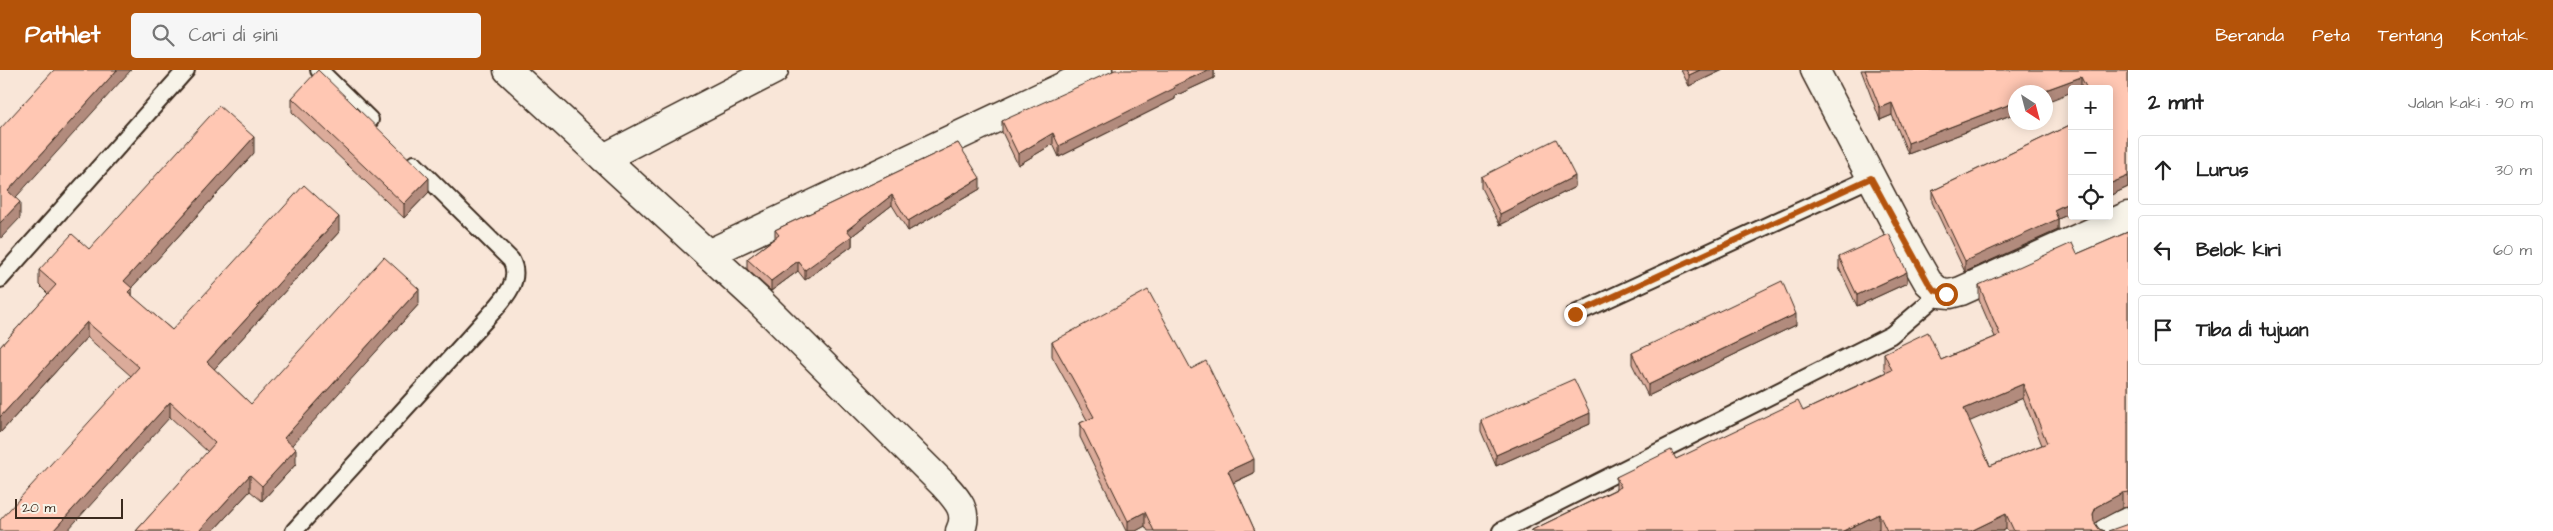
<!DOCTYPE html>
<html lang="id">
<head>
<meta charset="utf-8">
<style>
	:root { --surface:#fff; --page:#f6f6f6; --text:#222; --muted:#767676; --line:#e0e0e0; --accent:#b45309 }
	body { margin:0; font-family:"Architects Daughter",sans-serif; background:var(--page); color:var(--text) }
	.controls { position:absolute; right:15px; top:15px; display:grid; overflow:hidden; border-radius:5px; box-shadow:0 2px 12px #0003 }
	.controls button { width:45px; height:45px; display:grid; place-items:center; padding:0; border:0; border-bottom:1px solid var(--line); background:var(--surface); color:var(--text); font:25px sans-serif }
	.compass { position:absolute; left:2008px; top:15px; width:45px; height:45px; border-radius:50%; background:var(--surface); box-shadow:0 2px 12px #0003; rotate:144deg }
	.scale { position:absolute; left:15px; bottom:12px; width:108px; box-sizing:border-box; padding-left:5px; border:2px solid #3b2a1e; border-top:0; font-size:14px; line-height:18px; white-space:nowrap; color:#3b2a1e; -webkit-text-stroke:4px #f7f3e8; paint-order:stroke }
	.stop { position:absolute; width:15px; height:15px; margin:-11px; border:4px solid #b45309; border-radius:50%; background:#fff }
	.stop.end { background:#b45309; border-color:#fff; box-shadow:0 1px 5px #0008 }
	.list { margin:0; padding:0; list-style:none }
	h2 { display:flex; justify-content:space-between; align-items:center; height:65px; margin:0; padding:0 20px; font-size:21px }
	h2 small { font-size:16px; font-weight:400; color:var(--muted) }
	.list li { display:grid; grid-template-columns:32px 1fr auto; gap:15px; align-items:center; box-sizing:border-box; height:70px; margin:0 10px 10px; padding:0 10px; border:1px solid var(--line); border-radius:5px }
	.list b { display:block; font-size:19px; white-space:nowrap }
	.list em { font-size:16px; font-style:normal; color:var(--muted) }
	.icon { flex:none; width:28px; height:28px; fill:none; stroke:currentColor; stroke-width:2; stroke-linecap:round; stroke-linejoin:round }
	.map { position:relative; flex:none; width:2128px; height:461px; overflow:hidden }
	header { display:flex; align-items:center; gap:30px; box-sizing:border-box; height:70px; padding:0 25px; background:var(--accent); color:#fff }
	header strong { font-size:24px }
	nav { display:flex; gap:28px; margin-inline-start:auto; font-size:18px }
	.search { width:350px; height:45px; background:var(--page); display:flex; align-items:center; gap:12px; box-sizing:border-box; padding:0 18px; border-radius:5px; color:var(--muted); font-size:19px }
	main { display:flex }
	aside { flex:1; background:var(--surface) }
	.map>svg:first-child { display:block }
</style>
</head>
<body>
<header>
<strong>Pathlet</strong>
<div class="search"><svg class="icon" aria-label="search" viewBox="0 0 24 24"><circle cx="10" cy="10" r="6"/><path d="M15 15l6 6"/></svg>Cari di sini</div>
<nav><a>Beranda</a><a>Peta</a><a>Tentang</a><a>Kontak</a></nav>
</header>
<main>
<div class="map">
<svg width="2128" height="461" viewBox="0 0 2128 461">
	<rect width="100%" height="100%" fill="#f9e6d8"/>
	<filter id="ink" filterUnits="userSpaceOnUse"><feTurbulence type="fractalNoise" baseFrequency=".02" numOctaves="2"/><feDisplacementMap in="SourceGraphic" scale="10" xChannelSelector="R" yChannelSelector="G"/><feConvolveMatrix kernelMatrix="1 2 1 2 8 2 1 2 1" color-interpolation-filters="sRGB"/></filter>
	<g filter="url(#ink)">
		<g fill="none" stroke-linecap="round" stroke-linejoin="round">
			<defs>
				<g id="service">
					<polyline points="319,0 370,50"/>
					<polyline points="0,209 186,0"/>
					<polyline points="1575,244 1871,108"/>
					<path d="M294,461L487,248C501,232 523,212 511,190L414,94"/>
					<polyline points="1501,461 1891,265 1940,223"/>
				</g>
				<g id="minor">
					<path d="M508,0L758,230L943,414C956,428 970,442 960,461"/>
					<polyline points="1815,0 1904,170 1928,212 1940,223 1950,224 1961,221 2128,146"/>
					<polyline points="604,88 774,0"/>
					<polyline points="708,184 1098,0"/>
					<polyline points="2108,461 2128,452"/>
				</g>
			</defs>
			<!-- service casing -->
			<use href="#service" stroke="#3b2a1e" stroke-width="20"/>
			<!-- minor casing -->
			<use href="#minor" stroke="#3b2a1e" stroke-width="31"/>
			<!-- service -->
			<use href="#service" stroke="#f7f3e8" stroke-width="16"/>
			<!-- minor -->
			<use href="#minor" stroke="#f7f3e8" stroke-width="28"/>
		</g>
		<!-- wall -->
		<g fill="#dbab9a" stroke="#3b2a1e" fill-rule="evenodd">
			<polygon points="1214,0 1214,8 1175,26 1175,29 1059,87 1053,74 1018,95 1002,62 1002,51"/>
			<polygon points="1681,0 1723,0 1689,16"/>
			<polygon points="1861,0 2128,0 2128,117 2109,126 2109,19 2082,19 2081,18 2016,22 2016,43 1908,84 1892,45 1880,50"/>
			<polygon points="292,28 429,122 404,148 292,42"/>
			<polygon points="2072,54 2072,143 2058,149 2058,160 1965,202 1932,132 1932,121"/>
			<polygon points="958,73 980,119 908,161 892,135 852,166 852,176 805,210 798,201 771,221 747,199 747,189 775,168 775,160"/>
			<polygon points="254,83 132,217 132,226 172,260 339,162 214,299 251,334 419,234 291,375 296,394 262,431 250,421 213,461 136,461 208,382 170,347 131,306 87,267 0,363 0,277 48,224 39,215 39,200 89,179"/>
			<polygon points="1481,107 1575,117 1500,155 1481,118"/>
			<path d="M2128,162V437L2122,438L2096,452L2095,453L2099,459L2105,461H2007L2006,459L2003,461H1880L1879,459L1874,461H1530L1616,419V407L1676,389L1803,341L1886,302L1884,298V283L1941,290L1995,267L1979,230V215L2077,184ZM2023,328L2042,375L1990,396L1969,351Z"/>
			<polygon points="1839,187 1907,213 1857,236 1839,198"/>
			<polygon points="1796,255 1648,326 1632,294 1632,283"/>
			<polygon points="1052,272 1191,299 1254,403 1233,413 1255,461 1148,461 1145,456 1136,461 1126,461 1080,367 1080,353 1087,350 1052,286"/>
			<polygon points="1481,350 1590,354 1496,396 1481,361"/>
		</g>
		<!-- shaded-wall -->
		<g fill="#b28b7d" stroke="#3b2a1e">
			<polygon points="117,0 131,0 8,136 8,121"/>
			<polygon points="1208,0 1214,0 1214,8 1175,26 1175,29 1059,87 1059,76 1174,16"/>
			<polygon points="1700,0 1723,0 1689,16 1689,5"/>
			<polygon points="2081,7 2081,18 2080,19 2072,19 2072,22 2046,32 2046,22 2040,22"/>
			<polygon points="2016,32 2016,43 1908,84 1908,73"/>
			<polygon points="1892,33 1892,45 1880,50 1880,38"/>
			<polygon points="1053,63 1053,74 1018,95 1018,84"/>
			<polygon points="254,67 254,83 124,226 124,211"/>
			<polygon points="1575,106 1575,117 1500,155 1500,144"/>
			<polygon points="2128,106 2128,117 2109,126 2109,114"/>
			<polygon points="429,108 429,122 404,148 404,134"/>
			<polygon points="980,108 980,119 908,161 908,151"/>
			<polygon points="892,125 892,135 852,166 852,176 805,210 805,200 847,160"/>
			<polygon points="2072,131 2072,143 2058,149 2058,160 1965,202 1965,191 2054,140"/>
			<polygon points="20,132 20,148 0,169 0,153"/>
			<polygon points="339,147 339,162 207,307 207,292"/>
			<polygon points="798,191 798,201 771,221 771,211"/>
			<polygon points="1907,202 1907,213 1857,236 1857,225"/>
			<polygon points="132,218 132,233 128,222"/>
			<polygon points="419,219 419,234 284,384 284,368"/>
			<polygon points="1796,244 1796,255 1648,326 1648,315"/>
			<polygon points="87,252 87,267 0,363 0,347"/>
			<polygon points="2023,314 2023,328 1964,354 1964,339"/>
			<polygon points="170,332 170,347 67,461 53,461"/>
			<polygon points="1590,343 1590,354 1496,396 1496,385"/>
			<polygon points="296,379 296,394 262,431 262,416"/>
			<polygon points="1254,389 1254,403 1228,415 1228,401"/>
			<polygon points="250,405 250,421 213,461 199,461"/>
			<polygon points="2122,423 2122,438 2096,452 2093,459 2093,444 2096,437"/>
			<polygon points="1145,442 1145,456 1136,461 1128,461 1128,451"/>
			<polygon points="1879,444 1879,459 1874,461 1843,461"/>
			<polygon points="2006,444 2006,459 2003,461 1971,461"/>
		</g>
		<!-- building -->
		<g fill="#ffc7b3" stroke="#3b2a1e" fill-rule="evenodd">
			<polygon points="54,0 117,0 8,121 20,132 0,153 0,59"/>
			<polygon points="318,0 429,108 404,134 292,28"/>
			<polygon points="1115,0 1208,0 1174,16 1175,18 1059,76 1053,63 1018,84 1002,51"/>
			<polygon points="1686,0 1700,0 1689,5"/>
			<polygon points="1865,0 2128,0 2128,106 2109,114 2109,19 2087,19 2081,7 2040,22 2016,22 2016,32 1908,73 1892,33 1880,38"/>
			<polygon points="219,36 254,67 124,211 132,218 128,222 172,260 304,115 339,147 207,292 251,334 384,187 419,219 284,368 296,379 262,416 250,405 199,461 136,461 215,373 170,332 53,461 0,461 0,450 139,297 87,252 0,347 0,277 56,215 39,200 72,164 89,179"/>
			<polygon points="2072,54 2072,131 2054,140 2058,149 1965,191 1932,121"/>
			<polygon points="1556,69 1575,106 1500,144 1481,107"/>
			<polygon points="958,73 980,108 908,151 892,125 847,160 852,166 805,200 798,191 771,211 747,189 779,165 775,160"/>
			<path d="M2128,162V422L2122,423L2096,437L2093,444L2094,452L2099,459L2105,461H2014L2006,444L1971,461H1887L1879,444L1843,461H1530L1621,417L1616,407L1671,380L1676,389L1798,331L1803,341L1892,300L1884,283L1928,262L1941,290L2000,265L1979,215L2072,173L2077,184ZM2023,314L2047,373L1990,396L1964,339Z"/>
			<polygon points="1889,164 1907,202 1857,225 1839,187"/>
			<polygon points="1782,211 1796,244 1648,315 1632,283"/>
			<polygon points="1148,220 1191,299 1206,291 1254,389 1228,401 1255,461 1154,461 1145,442 1128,451 1080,353 1094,347 1052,272"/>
			<polygon points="1574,309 1590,343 1496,385 1481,350"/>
			<polygon points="2128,454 2128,461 2108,461"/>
		</g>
	</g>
	<g fill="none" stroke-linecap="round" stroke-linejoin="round" filter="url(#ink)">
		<!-- route -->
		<polyline stroke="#b45309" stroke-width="6" points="1575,244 1871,108 1928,212 1934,220 1946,224"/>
	</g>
</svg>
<div class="controls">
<button>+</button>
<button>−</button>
<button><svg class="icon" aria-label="locate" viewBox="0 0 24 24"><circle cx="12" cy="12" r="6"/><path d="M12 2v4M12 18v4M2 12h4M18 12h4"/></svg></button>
</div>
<svg class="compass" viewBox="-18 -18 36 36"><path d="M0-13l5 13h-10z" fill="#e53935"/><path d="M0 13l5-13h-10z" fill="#767676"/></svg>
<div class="scale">20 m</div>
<div class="stop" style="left:1946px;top:224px"></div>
<div class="stop end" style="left:1575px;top:244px"></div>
</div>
<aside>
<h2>2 mnt<small>Jalan kaki · 90 m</small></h2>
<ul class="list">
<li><svg class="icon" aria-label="ahead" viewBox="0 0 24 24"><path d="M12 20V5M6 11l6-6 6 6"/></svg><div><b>Lurus</b></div><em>30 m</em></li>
<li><svg class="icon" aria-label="left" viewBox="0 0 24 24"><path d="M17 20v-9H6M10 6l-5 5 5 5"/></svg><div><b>Belok kiri</b></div><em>60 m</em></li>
<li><svg class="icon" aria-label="arrive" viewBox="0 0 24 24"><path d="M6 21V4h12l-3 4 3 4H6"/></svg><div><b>Tiba di tujuan</b></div></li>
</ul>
</aside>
</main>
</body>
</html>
